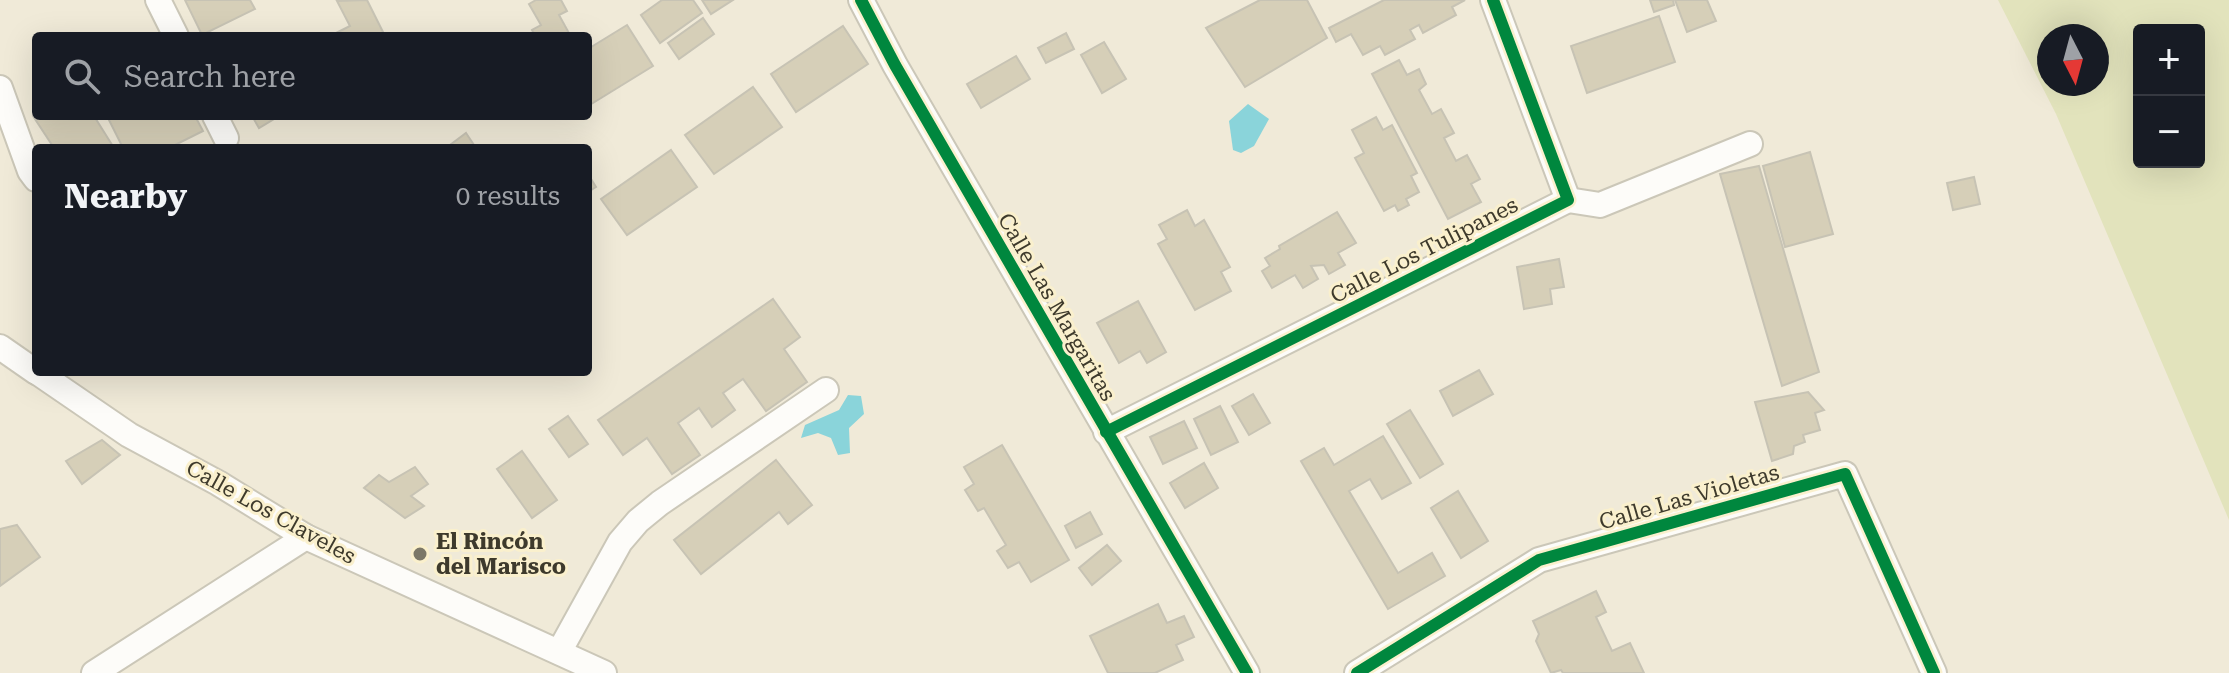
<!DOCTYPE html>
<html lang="en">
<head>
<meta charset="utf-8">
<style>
	:root { --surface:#171b24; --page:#20242c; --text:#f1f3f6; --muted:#9ea1a6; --line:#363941 }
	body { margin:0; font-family:"Roboto Serif",serif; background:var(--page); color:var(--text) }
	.controls { position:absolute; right:24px; top:24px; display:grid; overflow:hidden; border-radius:8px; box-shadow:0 8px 32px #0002 }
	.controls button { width:72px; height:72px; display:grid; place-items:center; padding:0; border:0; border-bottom:2px solid var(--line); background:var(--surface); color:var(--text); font:40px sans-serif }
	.compass { position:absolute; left:2037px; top:24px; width:72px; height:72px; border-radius:50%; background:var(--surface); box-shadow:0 8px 32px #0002; rotate:174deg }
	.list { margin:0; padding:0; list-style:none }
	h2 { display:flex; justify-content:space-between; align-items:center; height:104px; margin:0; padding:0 32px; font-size:34px }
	h2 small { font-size:26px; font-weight:400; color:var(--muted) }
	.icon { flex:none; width:44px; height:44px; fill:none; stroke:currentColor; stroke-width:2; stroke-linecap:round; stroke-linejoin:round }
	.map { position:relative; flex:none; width:2229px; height:673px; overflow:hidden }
	.search { position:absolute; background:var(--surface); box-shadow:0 8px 32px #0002; left:32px; top:32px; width:560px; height:88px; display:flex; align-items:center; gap:20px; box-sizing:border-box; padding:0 28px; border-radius:8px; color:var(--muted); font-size:30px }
	.panel { position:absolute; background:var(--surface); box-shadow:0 8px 32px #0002; left:32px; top:144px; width:560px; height:232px; border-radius:8px }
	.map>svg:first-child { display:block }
</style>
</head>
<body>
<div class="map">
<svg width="2229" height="673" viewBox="0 0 2229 673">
	<rect width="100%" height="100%" fill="#f0ead8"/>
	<!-- green -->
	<path fill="#e2e3bc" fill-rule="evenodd" d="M1998,0H2229V520L2056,114ZM2139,30H2199V162H2139ZM2049,36H2097V84H2049Z"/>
	<!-- water -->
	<g fill="#8ad4da">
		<polygon points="1248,104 1269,119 1254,146 1241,153 1233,150 1229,121"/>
		<polygon points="848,395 861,396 864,414 849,428 850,453 838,455 831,438 818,433 801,438 805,425 839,410"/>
	</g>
	<!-- building -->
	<g fill="#d6cfb8" stroke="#c7c3b4" stroke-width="2">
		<polygon points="185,0 250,0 255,9 202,35"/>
		<polygon points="367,0 385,36 335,36 334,34 350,26 337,1"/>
		<polygon points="536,0 561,0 567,11 559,15 570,35 535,36 532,30 541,25 529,4"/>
		<polygon points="662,0 693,0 702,13 660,43 641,15"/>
		<polygon points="702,0 733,0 711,14"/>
		<polygon points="1260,0 1307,0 1327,38 1245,87 1206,28"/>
		<polygon points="1384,0 1465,0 1452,7 1456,15 1423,33 1419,25 1410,30 1415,39 1385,55 1380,46 1363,55 1351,34 1336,42 1329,28"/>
		<polygon points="1650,0 1673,0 1674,5 1654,12"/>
		<polygon points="1675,0 1707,0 1716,21 1687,32"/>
		<polygon points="1659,16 1675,62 1587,93 1571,46"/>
		<polygon points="703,18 714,34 679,59 668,43"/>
		<polygon points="627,25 653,66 588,106 588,49"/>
		<polygon points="843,26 868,64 796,112 771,74"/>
		<polygon points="1066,33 1074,49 1046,63 1038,48"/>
		<polygon points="1104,42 1126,79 1102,93 1081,55"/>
		<polygon points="1016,56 1030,79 981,108 967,84"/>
		<polygon points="1399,60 1407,75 1419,69 1426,84 1419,90 1432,114 1441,109 1454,133 1444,138 1456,161 1467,155 1480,179 1471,184 1481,202 1448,219 1372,74"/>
		<polygon points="753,87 782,127 714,174 685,135"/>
		<polygon points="36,114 36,116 94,116 114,148 54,148 33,116"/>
		<polygon points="107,116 195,116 203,131 169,148 123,148"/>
		<polygon points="252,116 279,116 259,128"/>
		<polygon points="1376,117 1383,130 1392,125 1417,173 1411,176 1419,192 1406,199 1409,205 1398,211 1395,205 1384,211 1355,158 1364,153 1352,130"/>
		<polygon points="466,133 476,148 446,148"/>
		<polygon points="671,150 697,187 627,235 601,199"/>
		<polygon points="1810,152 1833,234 1785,247 1763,166"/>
		<polygon points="1759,166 1819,372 1782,386 1720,174"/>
		<polygon points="588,174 596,187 588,192"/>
		<polygon points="1974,177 1980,204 1953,210 1947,183"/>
		<polygon points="1187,210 1195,226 1204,220 1230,267 1221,272 1231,291 1195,310 1158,244 1167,239 1159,225"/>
		<polygon points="1337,212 1356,243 1338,253 1345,265 1329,274 1324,265 1311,266 1318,279 1303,288 1295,275 1272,288 1262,271 1270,266 1265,258 1280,249 1279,246"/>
		<polygon points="1559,259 1564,287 1550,289 1552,304 1524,309 1517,267"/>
		<polygon points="773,299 800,337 784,349 807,382 766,411 743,379 723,393 735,410 712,427 699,408 678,423 700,455 672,474 647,438 623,455 598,420"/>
		<polygon points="1138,301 1166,352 1147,363 1140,351 1119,363 1097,323"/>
		<polygon points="1479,370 1493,394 1453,416 1440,391"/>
		<polygon points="1808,392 1824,410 1815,413 1820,430 1803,435 1805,442 1794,446 1793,454 1772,461 1755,402"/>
		<polygon points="1253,394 1270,423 1249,435 1232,406"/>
		<polygon points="1220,406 1238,442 1211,455 1194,419"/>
		<polygon points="1410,410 1443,464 1420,478 1387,424"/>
		<polygon points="568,416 588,444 569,457 549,429"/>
		<polygon points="1184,421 1197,448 1163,464 1150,437"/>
		<polygon points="1383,436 1411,483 1382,499 1370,479 1349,491 1398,573 1432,553 1445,576 1388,609 1301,461 1324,448 1334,465"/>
		<polygon points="102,440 120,455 82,484 66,461"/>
		<polygon points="1002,445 1069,560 1031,582 1019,562 1008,568 997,551 1006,545 984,508 978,511 965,490 974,484 964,467"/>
		<polygon points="522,451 557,500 532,518 497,469"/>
		<polygon points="776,460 812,505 788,524 779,512 701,574 674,540"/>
		<polygon points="1204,463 1218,488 1185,508 1170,483"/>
		<polygon points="415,467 428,484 411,496 424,506 405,518 364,488 379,475 389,482"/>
		<polygon points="1458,491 1488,541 1461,558 1431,508"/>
		<polygon points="1090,512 1102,534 1076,548 1065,526"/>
		<polygon points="17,525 40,557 0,586 0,529"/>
		<polygon points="1107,545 1121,561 1092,585 1079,568"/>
		<polygon points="1596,591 1606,612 1596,617 1612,651 1630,643 1644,673 1563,673 1561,670 1551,673 1536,641 1539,634 1533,621"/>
		<polygon points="1158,604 1167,623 1184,616 1194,637 1176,645 1183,660 1155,673 1108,673 1090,636"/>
	</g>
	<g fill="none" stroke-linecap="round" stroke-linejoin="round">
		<defs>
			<g id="minor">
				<polyline points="158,0 176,36"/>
				<polyline points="861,0 895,65 1247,673"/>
				<polyline points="0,88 30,171 36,179"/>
				<polyline points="215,116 226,138"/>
				<polyline points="1568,200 1600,205 1750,144"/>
				<polyline points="0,347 36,372"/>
				<polyline points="37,372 129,435 218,483 306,537 604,673"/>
				<polyline points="1106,432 1568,200 1493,0"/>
				<polyline points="559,652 620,542 638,521 660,503 826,390"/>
				<polyline points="94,673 306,537"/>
				<polyline points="1357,673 1539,560 1845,474 1934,673"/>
			</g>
		</defs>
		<!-- minor casing -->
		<use href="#minor" stroke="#cbc7b8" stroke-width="28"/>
		<!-- minor -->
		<use href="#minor" stroke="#fdfcf9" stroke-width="24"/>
		<defs>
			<g id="cycleway">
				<polyline points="861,0 895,65 1247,673"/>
				<polyline points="1106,432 1568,200 1493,0"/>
				<polyline points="1357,673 1539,560 1845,474 1934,673"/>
			</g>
		</defs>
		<!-- cycleway casing -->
		<use href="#cycleway" stroke="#faf0cd" stroke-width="17"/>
		<!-- cycleway -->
		<use href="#cycleway" stroke="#00873e" stroke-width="12"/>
	</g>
	<!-- markers -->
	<circle fill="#7c7868" stroke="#faf0cd" stroke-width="3" cx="420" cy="554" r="8"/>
	<g text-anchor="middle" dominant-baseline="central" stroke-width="6" stroke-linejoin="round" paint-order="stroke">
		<!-- street labels -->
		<g font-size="22" fill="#3e3a2c" stroke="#faf0cd">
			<text transform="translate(1424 250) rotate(-27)">Calle Los Tulipanes</text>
			<text transform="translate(1057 307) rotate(60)">Calle Las Margaritas</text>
			<text transform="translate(1689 497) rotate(-16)">Calle Las Violetas</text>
			<text transform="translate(271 512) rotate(29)">Calle Los Claveles</text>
		</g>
		<!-- poi labels -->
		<g font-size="22" font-weight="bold" fill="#3e3a2c" stroke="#faf0cd" text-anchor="start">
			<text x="436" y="541">El Rincón<tspan x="436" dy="25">del Marisco</tspan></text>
		</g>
	</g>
</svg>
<div class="controls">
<button>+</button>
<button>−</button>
</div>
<svg class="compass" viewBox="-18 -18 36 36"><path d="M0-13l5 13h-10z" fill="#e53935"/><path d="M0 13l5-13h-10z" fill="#9ea1a6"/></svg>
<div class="search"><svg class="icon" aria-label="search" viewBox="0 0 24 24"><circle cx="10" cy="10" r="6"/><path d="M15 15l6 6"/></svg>Search here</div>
<section class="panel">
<h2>Nearby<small>0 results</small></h2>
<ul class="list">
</ul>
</section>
</div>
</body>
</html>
